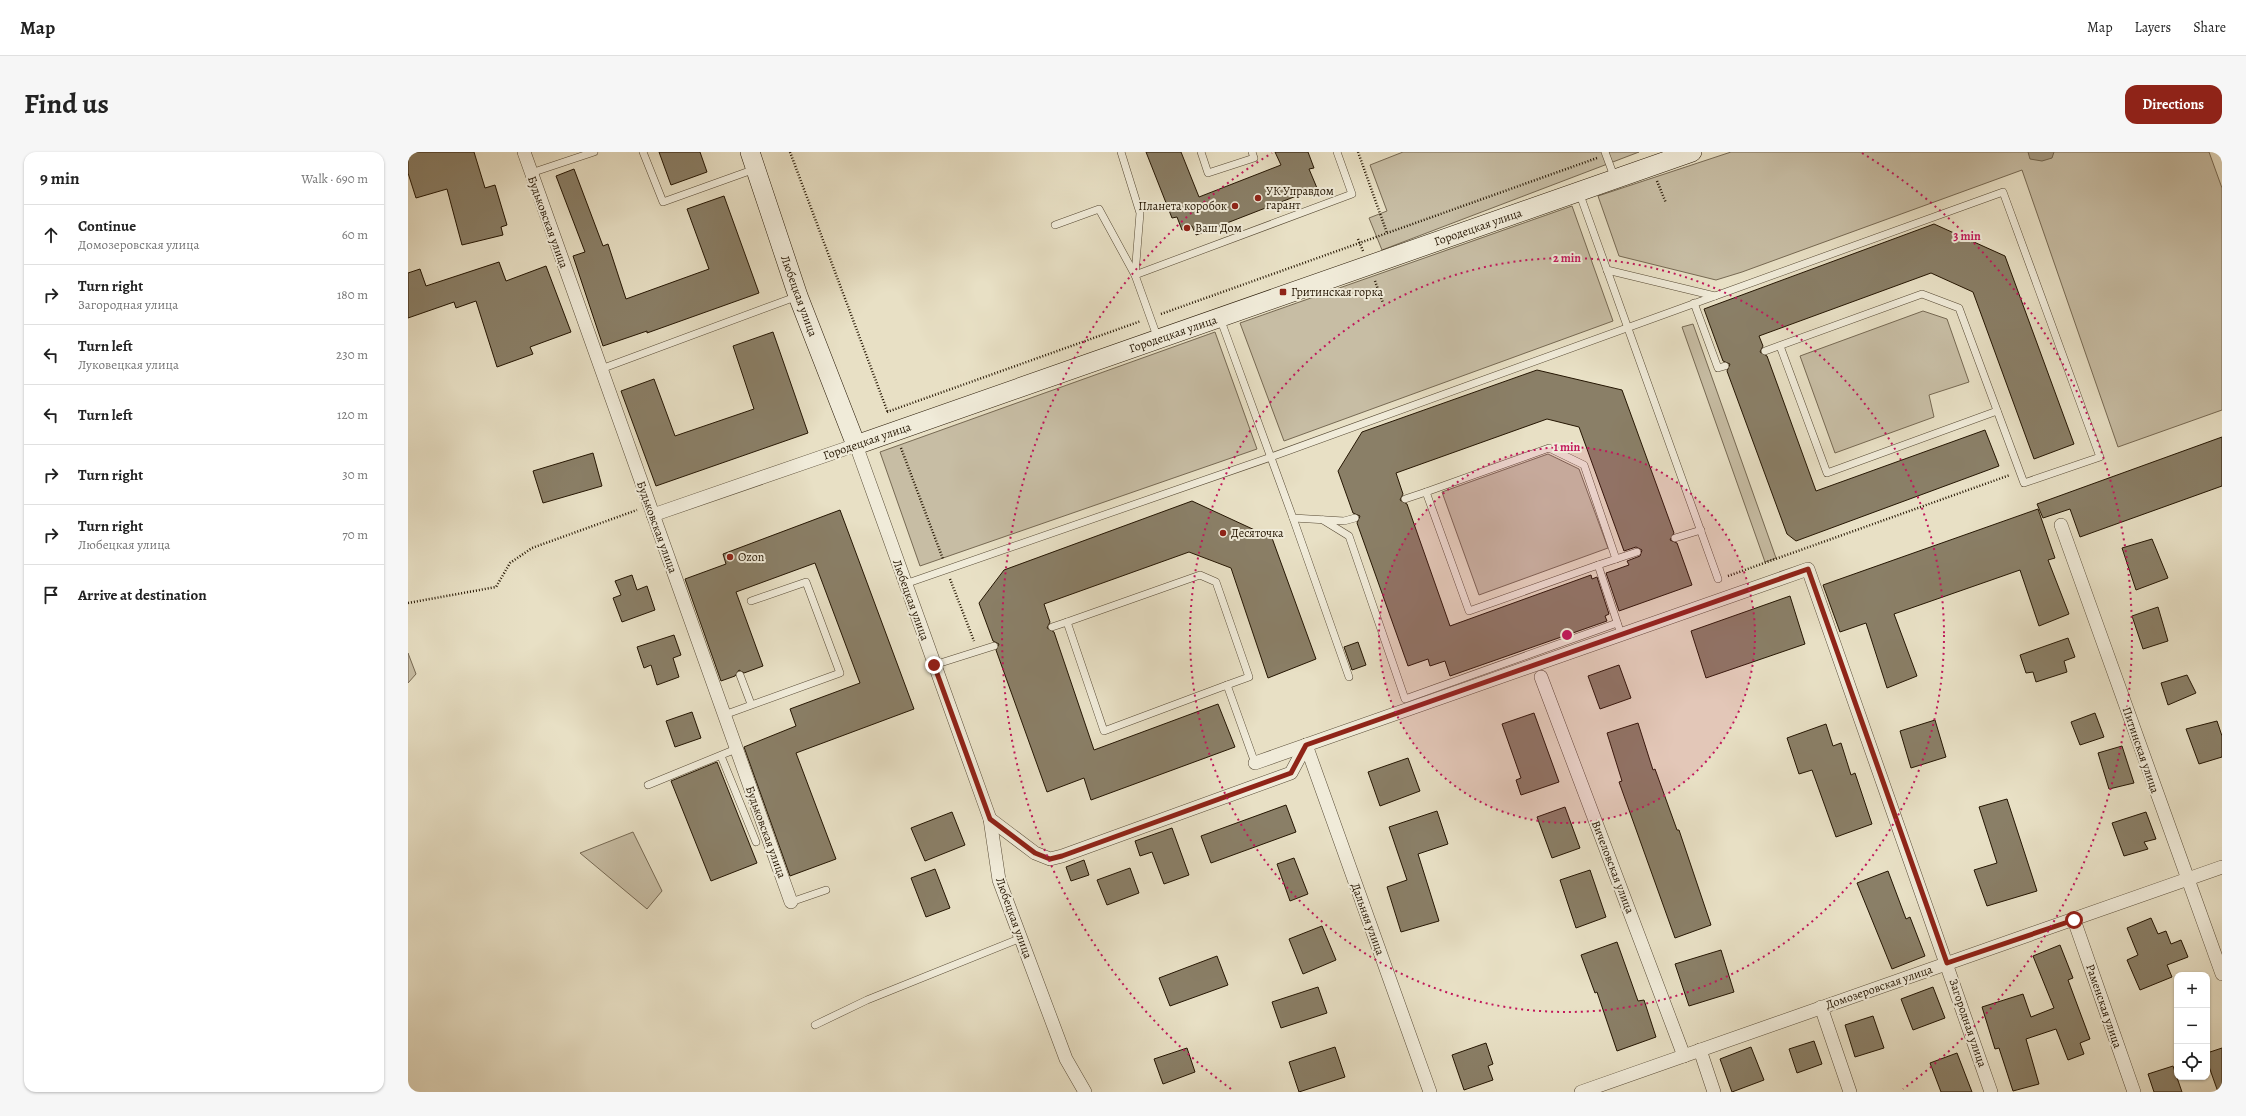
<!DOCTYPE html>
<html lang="en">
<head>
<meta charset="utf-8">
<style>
	:root { --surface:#fff; --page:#f6f6f6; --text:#222; --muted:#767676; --line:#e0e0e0; --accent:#8f2418 }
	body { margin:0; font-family:Alegreya,serif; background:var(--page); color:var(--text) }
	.controls { position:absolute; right:12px; bottom:12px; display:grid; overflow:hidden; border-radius:8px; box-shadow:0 1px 3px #0004 }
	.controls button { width:36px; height:36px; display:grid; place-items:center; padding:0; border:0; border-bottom:1px solid var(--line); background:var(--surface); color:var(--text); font:20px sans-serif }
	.stop { position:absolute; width:12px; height:12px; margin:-9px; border:3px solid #8f2418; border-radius:50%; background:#fff }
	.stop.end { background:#8f2418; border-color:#fff; box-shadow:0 1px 4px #0008 }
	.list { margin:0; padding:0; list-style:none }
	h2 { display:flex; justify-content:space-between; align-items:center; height:52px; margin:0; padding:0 16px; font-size:17px }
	h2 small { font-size:13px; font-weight:400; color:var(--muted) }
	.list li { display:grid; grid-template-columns:26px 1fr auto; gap:12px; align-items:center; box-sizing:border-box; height:60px; padding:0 16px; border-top:1px solid var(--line) }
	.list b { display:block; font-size:15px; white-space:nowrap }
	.list p { margin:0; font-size:13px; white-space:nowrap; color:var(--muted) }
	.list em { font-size:13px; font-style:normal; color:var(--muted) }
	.icon { flex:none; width:22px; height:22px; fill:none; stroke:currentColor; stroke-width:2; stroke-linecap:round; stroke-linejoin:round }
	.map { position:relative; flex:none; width:1814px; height:940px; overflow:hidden; border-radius:12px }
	header { display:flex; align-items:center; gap:24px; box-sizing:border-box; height:56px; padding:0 20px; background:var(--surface); border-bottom:1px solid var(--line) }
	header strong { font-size:19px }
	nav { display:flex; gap:22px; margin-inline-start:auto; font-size:14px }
	.intro { display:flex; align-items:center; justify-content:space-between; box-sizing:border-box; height:96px; padding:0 24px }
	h1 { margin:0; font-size:28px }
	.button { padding:10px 18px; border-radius:12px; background:var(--accent); color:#fff; font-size:14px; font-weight:700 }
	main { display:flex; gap:24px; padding:0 24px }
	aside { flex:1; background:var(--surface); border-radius:12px; box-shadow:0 1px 3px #0004 }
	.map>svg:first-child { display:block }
</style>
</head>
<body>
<header>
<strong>Map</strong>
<nav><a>Map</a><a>Layers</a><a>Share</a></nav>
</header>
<div class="intro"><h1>Find us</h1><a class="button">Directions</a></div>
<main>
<aside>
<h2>9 min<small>Walk · 690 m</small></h2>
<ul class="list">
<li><svg class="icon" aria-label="ahead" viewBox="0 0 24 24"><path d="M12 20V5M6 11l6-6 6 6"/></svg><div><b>Continue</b><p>Домозеровская улица</p></div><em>60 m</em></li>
<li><svg class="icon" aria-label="right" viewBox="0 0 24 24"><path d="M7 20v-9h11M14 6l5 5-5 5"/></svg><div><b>Turn right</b><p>Загородная улица</p></div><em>180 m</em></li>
<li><svg class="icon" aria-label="left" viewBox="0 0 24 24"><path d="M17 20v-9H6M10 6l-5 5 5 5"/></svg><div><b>Turn left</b><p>Луковецкая улица</p></div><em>230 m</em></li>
<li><svg class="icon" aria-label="left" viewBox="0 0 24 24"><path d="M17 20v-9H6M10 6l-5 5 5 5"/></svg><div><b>Turn left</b></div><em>120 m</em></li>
<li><svg class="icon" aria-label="right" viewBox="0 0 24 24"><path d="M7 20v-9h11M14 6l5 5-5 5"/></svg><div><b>Turn right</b></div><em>30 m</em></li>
<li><svg class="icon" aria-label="right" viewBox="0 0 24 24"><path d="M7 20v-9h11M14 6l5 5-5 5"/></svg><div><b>Turn right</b><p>Любецкая улица</p></div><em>70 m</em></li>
<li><svg class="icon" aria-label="arrive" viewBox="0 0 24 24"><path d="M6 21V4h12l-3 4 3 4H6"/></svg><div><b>Arrive at destination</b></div></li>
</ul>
</aside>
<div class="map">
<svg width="1814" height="940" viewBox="0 0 1814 940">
	<rect width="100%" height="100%" fill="#e8e0c5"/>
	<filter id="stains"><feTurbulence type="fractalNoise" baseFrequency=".005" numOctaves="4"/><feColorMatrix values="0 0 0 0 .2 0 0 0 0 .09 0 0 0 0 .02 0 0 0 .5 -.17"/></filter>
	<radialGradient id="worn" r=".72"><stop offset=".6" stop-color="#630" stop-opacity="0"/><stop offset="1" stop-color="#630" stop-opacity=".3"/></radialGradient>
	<!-- green -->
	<g fill="#c7bda4" stroke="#766953">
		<polygon points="995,0 1231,0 974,98 961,66 979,59 962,13"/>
		<polygon points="1323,0 1801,0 1814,36 1814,258 1710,295 1614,18 1334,120 1308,128 1211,104 1190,44"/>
		<polygon points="1164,54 1205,169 876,289 832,171"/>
		<polygon points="1515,159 1539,167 1561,230 1521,243 1526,265 1427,301 1392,204"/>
		<polygon points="1285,172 1368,406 1357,410 1274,175"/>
		<polygon points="807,180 849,297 512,414 472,300"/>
		<polygon points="1140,302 1171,317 1200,396 1071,443 1034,340"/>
		<polygon points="0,501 8,522 0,531"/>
		<polygon points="225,680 254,739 239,757 172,701"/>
	</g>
	<!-- water -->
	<polygon fill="#a59b83" stroke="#71654f" points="1620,0 1646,0 1644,6 1634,9 1622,7"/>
	<!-- building -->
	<g fill="#8a7f67" stroke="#241502">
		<polygon points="0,0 66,0 77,36 87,33 99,73 93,75 95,83 54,93 39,37 8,46 0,21"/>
		<polygon points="251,0 292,0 299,20 263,33"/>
		<polygon points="738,0 773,0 791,45 873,13 867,0 900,0 906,16 901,17 909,36 788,83 784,74 774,78 769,65 764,66"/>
		<polygon points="166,17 195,94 200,92 218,147 301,117 279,57 316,44 351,141 239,181 239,179 195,194 165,104 177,100 148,24"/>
		<polygon points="1526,72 1597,104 1666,292 1626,307 1565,140 1523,121 1351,184 1355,194 1352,200 1359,204 1408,339 1577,278 1591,314 1388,389 1379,382 1319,219 1322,212 1315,209 1296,157"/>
		<polygon points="91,110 98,129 138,114 163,180 122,195 125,202 89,215 68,149 48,156 46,150 0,166 0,121 12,117 18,134"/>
		<polygon points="365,180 400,281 248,334 213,239 246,227 267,284 346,257 325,194"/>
		<polygon points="1129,218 1214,238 1266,381 1262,388 1269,391 1284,433 1211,459 1198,421 1221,413 1219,409 1232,404 1234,398 1228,395 1216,399 1171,275 1139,267 988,321 995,342 992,348 999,352 1042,474 1183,423 1184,427 1189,425 1201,462 1197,464 1199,469 1042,524 1037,509 1022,514 1020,507 1000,514 949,371 952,364 945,361 930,319 954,280"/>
		<polygon points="1814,285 1814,334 1672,385 1662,357 1635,366 1629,352"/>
		<polygon points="185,301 194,334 135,351 125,319"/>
		<polygon points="784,349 864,386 908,507 860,526 823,416 781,400 636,452 642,470 639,476 646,480 686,598 810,552 827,595 683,648 676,626 639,640 588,498 591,492 585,489 571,451 596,418"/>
		<polygon points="1630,357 1647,406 1640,408 1661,462 1631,474 1612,418 1486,462 1509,524 1479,536 1458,471 1432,480 1415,433"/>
		<polygon points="432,358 506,557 388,601 428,707 382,724 336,595 388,574 382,557 452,531 407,411 328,440 355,514 336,521 331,518 327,524 313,529 277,427 318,412 315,402"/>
		<polygon points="1744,387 1760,426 1728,438 1714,396"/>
		<polygon points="224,423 229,438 239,434 247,458 214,470 205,446 213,443 207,429"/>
		<polygon points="1382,444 1397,492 1298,526 1283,479"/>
		<polygon points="1750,455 1760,489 1735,497 1724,464"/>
		<polygon points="266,483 273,503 265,506 271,525 249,533 243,513 236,516 229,495"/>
		<polygon points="1660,486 1667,505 1656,509 1659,520 1628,530 1625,520 1618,521 1612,503"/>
		<polygon points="950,490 958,513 944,518 936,495"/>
		<polygon points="1211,513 1223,546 1192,557 1180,524"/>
		<polygon points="1779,523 1788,541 1760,553 1753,531"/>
		<polygon points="284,560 293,586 267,595 258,569"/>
		<polygon points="1126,561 1151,630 1113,643 1108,628 1113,626 1094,572"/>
		<polygon points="1687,561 1696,585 1672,593 1663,570"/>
		<polygon points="1527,568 1538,605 1503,616 1492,579"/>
		<polygon points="1809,569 1814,584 1814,605 1791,612 1778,577"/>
		<polygon points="1230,571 1245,618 1247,617 1269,678 1271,678 1303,773 1267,786 1211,630 1214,629 1199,581"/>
		<polygon points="1418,572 1425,594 1433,591 1443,623 1447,621 1464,672 1428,685 1404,618 1391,622 1379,586"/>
		<polygon points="1714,594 1726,631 1701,637 1690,601"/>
		<polygon points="1000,606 1012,639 972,654 960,620"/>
		<polygon points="309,610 349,711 303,729 263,629"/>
		<polygon points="1599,647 1629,739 1579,754 1566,718 1589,711 1571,655"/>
		<polygon points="878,653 888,680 803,711 793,684"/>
		<polygon points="1157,655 1172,696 1144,706 1129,665"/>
		<polygon points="1029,659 1040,692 1010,702 1031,769 993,780 979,735 999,728 981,675"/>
		<polygon points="544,660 557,693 517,709 503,676"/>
		<polygon points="1738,660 1748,687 1736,690 1740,697 1716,704 1704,671"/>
		<polygon points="764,676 781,723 756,732 744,700 732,704 727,689"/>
		<polygon points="886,706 900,742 882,749 869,712"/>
		<polygon points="676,708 681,723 663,729 658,715"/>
		<polygon points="722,716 731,741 699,753 689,728"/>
		<polygon points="527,717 542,756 518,765 503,726"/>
		<polygon points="1182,718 1198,765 1168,776 1152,728"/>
		<polygon points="1480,719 1498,767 1502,765 1517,804 1484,817 1449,731"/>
		<polygon points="1743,766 1750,782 1758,779 1763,792 1773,788 1780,805 1759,813 1764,825 1732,838 1719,808 1730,803 1719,776"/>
		<polygon points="914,774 928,808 895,822 881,787"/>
		<polygon points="1209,790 1230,849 1236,848 1248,885 1209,899 1189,840 1187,841 1173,803"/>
		<polygon points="1652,793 1665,826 1660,828 1682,887 1672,891 1676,902 1660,908 1648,877 1618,887 1631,932 1605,939 1591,896 1587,897 1574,855 1615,842 1623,865 1646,856 1625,804"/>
		<polygon points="1313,798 1326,840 1281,854 1267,812"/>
		<polygon points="809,804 820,833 762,854 751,826"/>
		<polygon points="910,835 919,861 873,876 864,850"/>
		<polygon points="1525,835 1537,866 1505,878 1493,847"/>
		<polygon points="1465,864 1476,896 1447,905 1437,873"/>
		<polygon points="1406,889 1414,912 1389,921 1381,897"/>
		<polygon points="1078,891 1085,912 1080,914 1085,928 1056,938 1044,903"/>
		<polygon points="927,895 937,925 891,940 881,910"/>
		<polygon points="1343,895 1356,928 1324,940 1312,907"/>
		<polygon points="779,896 787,920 755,932 746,907"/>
		<polygon points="1814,896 1814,940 1810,940 1799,909 1799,901"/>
		<polygon points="1549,901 1564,940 1533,940 1522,911"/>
		<polygon points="1765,914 1774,940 1746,940 1740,922"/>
	</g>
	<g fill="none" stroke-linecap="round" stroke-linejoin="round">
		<defs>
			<g id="lane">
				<polyline points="235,0 255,50 347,17"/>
				<polyline points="713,0 732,61 727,123 750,187"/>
				<polyline points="793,0 800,21 846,6 844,0"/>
				<polyline points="1197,0 1207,27"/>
				<polyline points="123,21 186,0"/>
				<polyline points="1171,40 1310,427"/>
				<polyline points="647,73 691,57 727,123 944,42 929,0"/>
				<polyline points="1199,118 1307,144 1595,40 1692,305 1616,331 1551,156 1514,142 1357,199"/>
				<polyline points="1286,151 1310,216 1317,214"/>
				<polyline points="812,166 885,366 936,369 947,366"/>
				<polyline points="1372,194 1419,321 1589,259"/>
				<polyline points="193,217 390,144"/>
				<polyline points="1018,340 1141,296 1176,313 1208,407 1190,413"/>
				<polyline points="997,347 1018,340 1061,459 1190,413 1213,482"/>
				<polyline points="885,366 941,525"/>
				<polyline points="915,368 941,384 997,547 1209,471"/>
				<polyline points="1267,386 1293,378"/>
				<polyline points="1208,407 1229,400"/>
				<polyline points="497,432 863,305 1307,144"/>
				<polyline points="659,470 792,423 808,430 841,525 819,533"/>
				<polyline points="644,475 659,470 696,579 819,533 847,611"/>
				<polyline points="526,513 586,494"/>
				<polyline points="332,523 343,552"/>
				<polyline points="316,563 432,521 398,430 343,449"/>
				<polyline points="313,604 348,690"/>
				<polyline points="240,633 328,597"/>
				<polyline points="383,750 418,738"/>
				<polyline points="407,873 459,848 613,786"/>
			</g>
			<g id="street">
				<polyline points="116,0 383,750"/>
				<polyline points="245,363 448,293 582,667 591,728 658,907 677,940"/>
				<polyline points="1653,373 1814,822"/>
				<polyline points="1133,525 1276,904"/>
				<polyline points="898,593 1022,940"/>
				<polyline points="847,611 1400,417 1583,940"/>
				<polyline points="582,667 627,701 642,707 654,704 883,621 898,593"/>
				<polyline points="1666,768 1726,940"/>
				<polyline points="1413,855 1442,940"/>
				<polyline points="1292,898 1306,940"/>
				<polyline points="1173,940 1814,715"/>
			</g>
			<polyline id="secondary" points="342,0 390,144 448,293 1284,0"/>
		</defs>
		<!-- lane casing -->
		<use href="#lane" stroke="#554833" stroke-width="8"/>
		<!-- street casing -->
		<use href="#street" stroke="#554833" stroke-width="14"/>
		<!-- secondary casing -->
		<use href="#secondary" stroke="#241502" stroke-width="20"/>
		<!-- path -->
		<g stroke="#241502" stroke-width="2.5" stroke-dasharray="1 2" stroke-linecap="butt">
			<polyline points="382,0 480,261"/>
			<polyline points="950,0 979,81"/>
			<polyline points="1249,29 1258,51"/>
			<polyline points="950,87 955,99"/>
			<polyline points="967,129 975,151"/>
			<polyline points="753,162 1189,6"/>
			<polyline points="479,260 733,169"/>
			<polyline points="493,296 535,407"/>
			<polyline points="1320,424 1602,323"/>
			<polyline points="542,427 566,489"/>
			<polyline points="0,451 88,435 102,411 124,396 229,358"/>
		</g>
		<!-- lane -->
		<use href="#lane" stroke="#f0ebd9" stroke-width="7"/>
		<!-- street -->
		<use href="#street" stroke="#f0ebd9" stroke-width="13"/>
		<!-- secondary -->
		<use href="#secondary" stroke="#f0ebd9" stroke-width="19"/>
	</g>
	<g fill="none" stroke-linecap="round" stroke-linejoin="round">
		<!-- route -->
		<polyline stroke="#8f2418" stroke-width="5" points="526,513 582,667 627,701 642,707 654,704 883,621 898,593 1400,417 1539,811 1666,768"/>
	</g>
	<!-- distance rings -->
	<circle cx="1159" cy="483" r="188" fill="#c2185b" fill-opacity=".12"/>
	<g fill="none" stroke="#c2185b" stroke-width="2" stroke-dasharray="2 4">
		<circle cx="1159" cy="483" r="188"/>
		<circle cx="1159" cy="483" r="377"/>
		<path d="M823 937A565 565 0 0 1 864 1M1454 1A565 565 0 0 1 1495 937"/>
	</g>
	<!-- markers -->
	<g fill="#8f2418" stroke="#f0ebd9" stroke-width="1.5">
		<circle cx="850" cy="46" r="4"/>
		<circle cx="827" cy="54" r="4"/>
		<circle cx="779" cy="76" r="4"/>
		<rect x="871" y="136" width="8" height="8" rx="2"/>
		<circle cx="815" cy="381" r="4"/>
		<circle cx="322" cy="405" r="4"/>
	</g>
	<g text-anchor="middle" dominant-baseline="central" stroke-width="4" stroke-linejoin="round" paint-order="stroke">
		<!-- poi labels -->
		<g font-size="12" fill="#241502" stroke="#f0ebd9" text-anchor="start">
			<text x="858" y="39">УК Управдом<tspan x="858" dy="14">гарант</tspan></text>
			<text x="819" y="54" text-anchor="end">Планета коробок</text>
			<text x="787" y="76">Ваш Дом</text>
			<text x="883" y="140">Гритинская горка</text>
			<text x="823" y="381">Десяточка</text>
			<text x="330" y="405">Ozon</text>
		</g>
		<!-- street labels -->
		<g font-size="12" fill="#241502" stroke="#f0ebd9">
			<text transform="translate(140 70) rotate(70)">Будьковская улица</text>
			<text transform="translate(1070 75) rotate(-19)">Городецкая улица</text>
			<text transform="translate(391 144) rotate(70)">Любецкая улица</text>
			<text transform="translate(765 182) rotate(-19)">Городецкая улица</text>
			<text transform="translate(459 289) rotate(-19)">Городецкая улица</text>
			<text transform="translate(249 375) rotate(70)">Будьковская улица</text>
			<text transform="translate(503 448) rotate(70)">Любецкая улица</text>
			<text transform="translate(1733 598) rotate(71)">Питинская улица</text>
			<text transform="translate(358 680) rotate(70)">Будьковская улица</text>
			<text transform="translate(1205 715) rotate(69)">Вичеловская улица</text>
			<text transform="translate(606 766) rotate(70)">Любецкая улица</text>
			<text transform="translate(960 767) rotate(70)">Дальняя улица</text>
			<text transform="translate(1471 835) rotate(-19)">Домозеровская улица</text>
			<text transform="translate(1696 854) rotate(71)">Раменская улица</text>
			<text transform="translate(1560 871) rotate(71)">Загородная улица</text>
		</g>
	</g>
	<circle cx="1159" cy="483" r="6" fill="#c2185b" stroke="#f0ebd9" stroke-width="2"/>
	<g font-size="12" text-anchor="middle" font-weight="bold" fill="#c2185b" stroke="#f0ebd9" stroke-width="4" stroke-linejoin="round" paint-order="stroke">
		<text x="1559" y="88">3 min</text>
		<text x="1159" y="110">2 min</text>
		<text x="1159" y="299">1 min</text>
	</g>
	<rect width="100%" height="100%" filter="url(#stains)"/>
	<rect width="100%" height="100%" fill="url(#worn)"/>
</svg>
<div class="controls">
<button>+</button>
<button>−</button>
<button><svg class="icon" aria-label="locate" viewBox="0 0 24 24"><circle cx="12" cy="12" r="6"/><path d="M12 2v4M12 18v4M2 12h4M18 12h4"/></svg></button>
</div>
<div class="stop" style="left:1666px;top:768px"></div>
<div class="stop end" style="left:526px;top:513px"></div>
</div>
</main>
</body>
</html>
